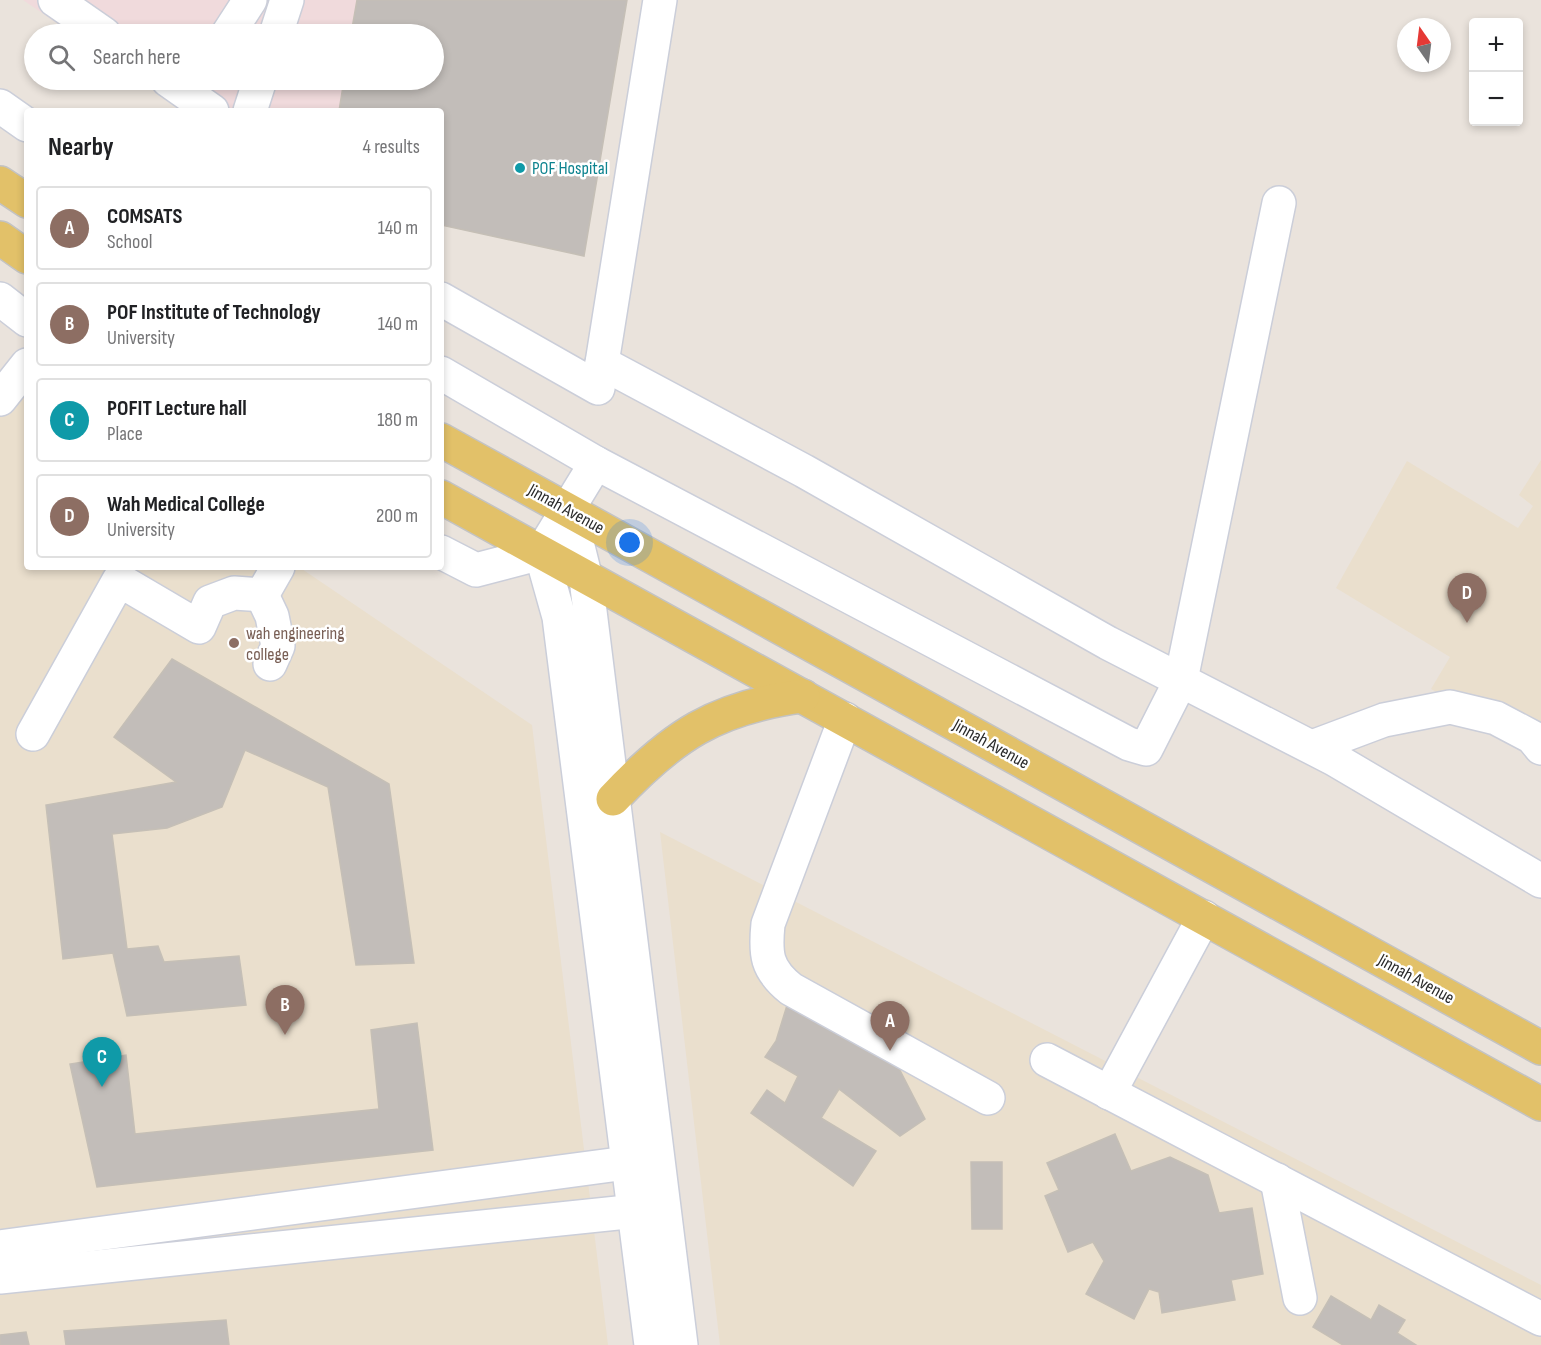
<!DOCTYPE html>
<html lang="en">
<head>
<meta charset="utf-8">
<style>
	:root { --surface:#fff; --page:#f6f6f6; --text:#202124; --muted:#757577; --line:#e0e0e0; --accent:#0b8043 }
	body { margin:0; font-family:"Sofia Sans Condensed",sans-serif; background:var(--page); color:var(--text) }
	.controls { position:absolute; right:18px; top:18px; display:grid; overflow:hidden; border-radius:6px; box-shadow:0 3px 9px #0003 }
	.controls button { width:54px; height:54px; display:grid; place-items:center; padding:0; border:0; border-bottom:2px solid var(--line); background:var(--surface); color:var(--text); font:30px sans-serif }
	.compass { position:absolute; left:1397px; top:18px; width:54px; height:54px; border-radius:50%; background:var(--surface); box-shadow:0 3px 9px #0003; rotate:346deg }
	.you { position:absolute; left:630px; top:543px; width:21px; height:21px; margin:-15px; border:4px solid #fff; border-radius:50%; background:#1a73e8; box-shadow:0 0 0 9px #1a73e833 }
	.badge { display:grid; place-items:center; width:39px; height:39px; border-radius:50%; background:var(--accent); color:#fff; font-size:20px; font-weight:700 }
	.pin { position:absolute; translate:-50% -50px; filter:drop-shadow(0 2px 3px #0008) }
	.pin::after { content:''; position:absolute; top:32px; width:21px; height:18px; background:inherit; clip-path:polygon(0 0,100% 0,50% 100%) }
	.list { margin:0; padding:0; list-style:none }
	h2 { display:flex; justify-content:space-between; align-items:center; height:78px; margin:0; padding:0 24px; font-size:26px }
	h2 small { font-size:20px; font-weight:400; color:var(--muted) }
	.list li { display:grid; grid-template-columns:39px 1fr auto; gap:18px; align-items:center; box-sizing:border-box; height:84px; margin:0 12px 12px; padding:0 12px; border:2px solid var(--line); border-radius:6px }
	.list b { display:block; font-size:22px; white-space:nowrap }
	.list p { margin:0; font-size:20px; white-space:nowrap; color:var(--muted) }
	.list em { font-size:20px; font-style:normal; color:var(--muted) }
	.icon { flex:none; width:33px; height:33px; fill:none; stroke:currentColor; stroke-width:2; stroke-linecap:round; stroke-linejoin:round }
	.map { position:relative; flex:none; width:1541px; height:1345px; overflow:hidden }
	.search { position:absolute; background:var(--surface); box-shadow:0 3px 9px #0003; left:24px; top:24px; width:420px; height:66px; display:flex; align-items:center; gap:15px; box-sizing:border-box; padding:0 21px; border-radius:33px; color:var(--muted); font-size:22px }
	.panel { position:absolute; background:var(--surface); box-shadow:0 3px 9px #0003; left:24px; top:108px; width:420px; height:462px; border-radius:6px }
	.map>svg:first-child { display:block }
</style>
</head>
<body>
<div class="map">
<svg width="1541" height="1345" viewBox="0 0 1541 1345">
	<rect width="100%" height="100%" fill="#eae3dc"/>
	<!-- education -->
	<g fill="#eadfcd">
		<polygon points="27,383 27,567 299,567 532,725 608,1345 0,1345 0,387"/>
		<polygon points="1541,460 1541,749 1431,689 1450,657 1336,588 1407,461 1518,528 1533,506 1519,495"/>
		<polygon points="660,832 1541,1285 1541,1345 720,1345"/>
	</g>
	<!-- medical -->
	<g fill="#f0dadc">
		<polygon points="23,0 395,0 393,34 73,34"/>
		<polygon points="139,80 389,80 386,111 185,111"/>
	</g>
	<!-- building -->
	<g fill="#c2bdb9" stroke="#c5bfb6" stroke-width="1.5">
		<polygon points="357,0 627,0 584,256 441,225 441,111 339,111 344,80 434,80 434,34 351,34"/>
		<polygon points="172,659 389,784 414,963 356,965 328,787 245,750 222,807 167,828 112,834 127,949 158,946 164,962 239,956 246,1005 127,1016 113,953 63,959 46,805 176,782 114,737"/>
		<polygon points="788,1002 890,1051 925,1119 900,1136 839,1089 821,1118 876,1151 853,1186 751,1113 767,1090 785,1103 798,1076 765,1057 776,1041"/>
		<polygon points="417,1023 433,1150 97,1187 70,1064 126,1055 135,1134 379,1109 371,1030"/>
		<polygon points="1115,1134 1131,1171 1170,1157 1208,1175 1219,1213 1252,1208 1263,1274 1231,1280 1235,1300 1162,1313 1159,1292 1149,1289 1134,1319 1086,1294 1104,1261 1093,1242 1068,1252 1045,1196 1059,1190 1047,1163"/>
		<polygon points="971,1162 1002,1162 1002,1229 972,1229"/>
		<polygon points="1331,1296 1371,1320 1379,1305 1405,1320 1397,1333 1416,1345 1343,1345 1313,1327"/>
		<polygon points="226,1320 229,1345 66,1345 64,1331"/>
		<polygon points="26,1332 29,1345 0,1345 0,1335"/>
	</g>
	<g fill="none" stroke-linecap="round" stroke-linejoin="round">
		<defs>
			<g id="minor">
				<polyline points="55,0 104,34"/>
				<polyline points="228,34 250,0"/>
				<polyline points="276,34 287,0"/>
				<polyline points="168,80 212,111"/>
				<polyline points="0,106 27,125"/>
				<polyline points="250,111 260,80"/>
				<polyline points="0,299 27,320"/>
				<polyline points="441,299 598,388 660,0"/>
				<polyline points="602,363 804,471 1108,643 1334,759 1541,881"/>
				<polyline points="441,373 596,463 1129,744 1146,749 1181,680 1279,203"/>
				<polyline points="0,399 27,365"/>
				<polyline points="569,510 586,579 681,1345"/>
				<polyline points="441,552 476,570 541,553 596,463"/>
				<polyline points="541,553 559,617 651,1345"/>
				<polyline points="262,595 272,616 278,646 270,664"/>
				<path d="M845,719L768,924C765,954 766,969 791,989L988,1098"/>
				<polyline points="33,734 119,580 199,627 210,602 234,593 262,595 278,567"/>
				<polyline points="1312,747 1384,720 1450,707 1496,718 1532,737 1541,748"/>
				<polyline points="1047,1060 1541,1319"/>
				<polyline points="1109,1093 1204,917"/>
				<polyline points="1277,1180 1300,1298"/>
				<polyline points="0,1247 649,1160"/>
				<polyline points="0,1277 656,1209"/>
			</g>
			<g id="major">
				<polyline points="0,183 27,201"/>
				<polyline points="0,238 27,257"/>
				<polyline points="441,440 1541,1048"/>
				<polyline points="441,497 1541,1104"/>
				<path d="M613,799C672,736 716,707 803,696"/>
			</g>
		</defs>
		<!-- minor casing -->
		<use href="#minor" stroke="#cbced9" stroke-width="36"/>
		<!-- major casing -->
		<use href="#major" stroke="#c3c3c3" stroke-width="36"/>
		<!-- minor -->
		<use href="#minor" stroke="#fff" stroke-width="33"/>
		<!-- major -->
		<use href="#major" stroke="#e2c169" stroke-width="33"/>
	</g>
	<!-- markers -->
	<circle fill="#0f9aa8" stroke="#fff" stroke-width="2" cx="520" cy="168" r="6"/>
	<circle fill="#8d6e63" stroke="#fff" stroke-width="2" cx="234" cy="643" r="6"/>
	<g text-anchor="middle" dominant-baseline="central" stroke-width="5" stroke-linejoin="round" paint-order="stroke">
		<!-- culture labels -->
		<g font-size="18" fill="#0d838f" stroke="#fff" text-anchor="start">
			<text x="532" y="168">POF Hospital</text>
		</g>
		<!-- street labels -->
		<g font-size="18" fill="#292929" stroke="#fff">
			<text transform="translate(566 509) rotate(29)">Jinnah Avenue</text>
			<text transform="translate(991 744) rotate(29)">Jinnah Avenue</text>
			<text transform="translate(1416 979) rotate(29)">Jinnah Avenue</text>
		</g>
		<!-- education labels -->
		<g font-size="18" fill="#785e54" stroke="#fff" text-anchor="start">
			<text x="246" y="633">wah engineering<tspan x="246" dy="21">college</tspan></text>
		</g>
	</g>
</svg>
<div class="controls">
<button>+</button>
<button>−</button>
</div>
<svg class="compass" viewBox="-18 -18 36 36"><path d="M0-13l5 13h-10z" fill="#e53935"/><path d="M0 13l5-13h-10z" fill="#757577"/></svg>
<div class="you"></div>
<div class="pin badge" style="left:890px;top:1051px;background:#8d6e63">A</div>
<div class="pin badge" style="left:285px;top:1035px;background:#8d6e63">B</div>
<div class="pin badge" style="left:102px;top:1087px;background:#0f9aa8">C</div>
<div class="pin badge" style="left:1467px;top:623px;background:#8d6e63">D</div>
<div class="search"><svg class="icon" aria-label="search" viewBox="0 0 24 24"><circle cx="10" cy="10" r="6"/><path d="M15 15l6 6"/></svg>Search here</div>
<section class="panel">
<h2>Nearby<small>4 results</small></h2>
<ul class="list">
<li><span class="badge" style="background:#8d6e63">A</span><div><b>COMSATS</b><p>School</p></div><em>140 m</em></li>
<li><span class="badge" style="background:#8d6e63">B</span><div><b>POF Institute of Technology</b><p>University</p></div><em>140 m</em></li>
<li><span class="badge" style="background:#0f9aa8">C</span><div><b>POFIT Lecture hall</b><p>Place</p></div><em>180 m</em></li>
<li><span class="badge" style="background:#8d6e63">D</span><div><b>Wah Medical College</b><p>University</p></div><em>200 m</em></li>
</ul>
</section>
</div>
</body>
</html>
